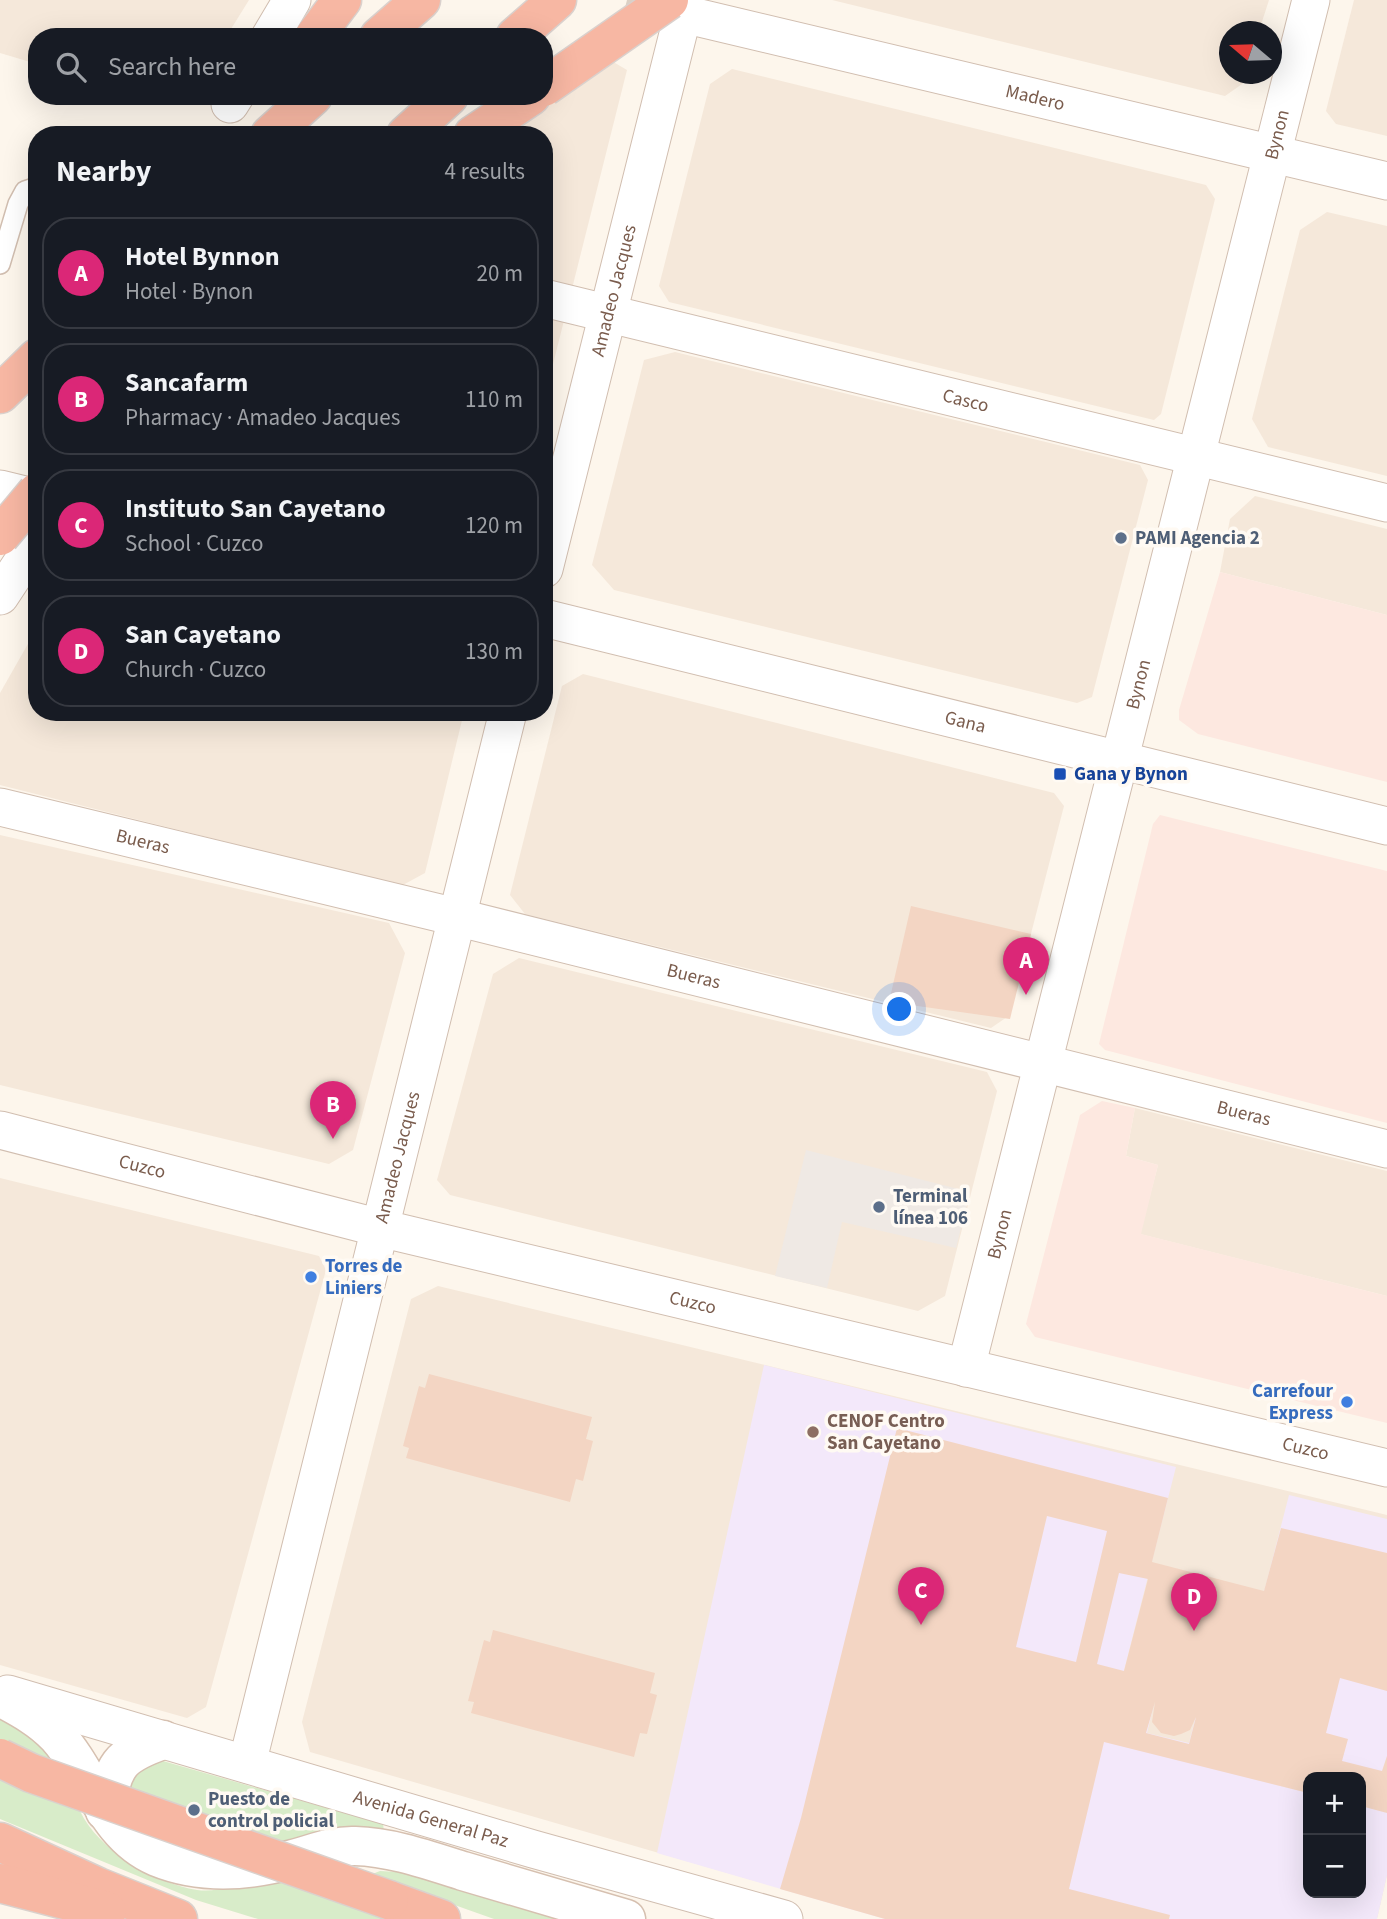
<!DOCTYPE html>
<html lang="en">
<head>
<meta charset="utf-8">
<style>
	:root { --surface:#171b24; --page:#20242c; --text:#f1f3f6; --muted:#9ea1a6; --line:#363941; --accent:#db2777 }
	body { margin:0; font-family:"Source Sans 3",sans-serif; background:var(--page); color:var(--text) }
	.controls { position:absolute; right:21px; bottom:21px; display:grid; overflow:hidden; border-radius:14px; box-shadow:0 7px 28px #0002 }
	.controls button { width:63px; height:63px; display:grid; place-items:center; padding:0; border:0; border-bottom:2px solid var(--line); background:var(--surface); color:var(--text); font:35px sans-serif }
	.compass { position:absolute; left:1219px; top:21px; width:63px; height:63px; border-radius:50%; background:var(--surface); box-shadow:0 7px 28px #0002; rotate:289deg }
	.you { position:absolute; left:900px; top:1010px; width:24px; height:24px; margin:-18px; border:5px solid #fff; border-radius:50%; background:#1a73e8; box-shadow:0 0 0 10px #1a73e833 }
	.badge { display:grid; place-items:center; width:46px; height:46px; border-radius:50%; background:var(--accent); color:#fff; font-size:23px; font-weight:700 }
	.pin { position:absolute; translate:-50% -58px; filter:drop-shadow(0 2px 4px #0008) }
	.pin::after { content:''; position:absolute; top:37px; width:24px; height:21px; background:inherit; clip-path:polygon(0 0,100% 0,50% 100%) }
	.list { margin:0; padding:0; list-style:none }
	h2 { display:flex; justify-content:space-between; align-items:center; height:91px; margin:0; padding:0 28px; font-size:30px }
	h2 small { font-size:23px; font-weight:400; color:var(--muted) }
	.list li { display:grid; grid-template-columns:46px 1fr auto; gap:21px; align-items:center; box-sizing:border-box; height:112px; margin:0 14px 14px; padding:0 14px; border:2px solid var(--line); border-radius:28px }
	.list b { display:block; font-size:26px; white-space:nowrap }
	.list p { margin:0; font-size:23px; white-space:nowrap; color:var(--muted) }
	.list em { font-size:23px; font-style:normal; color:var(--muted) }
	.icon { flex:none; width:38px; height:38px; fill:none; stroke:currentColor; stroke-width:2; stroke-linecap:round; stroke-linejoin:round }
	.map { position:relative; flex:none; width:1387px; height:1919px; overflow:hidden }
	.search { position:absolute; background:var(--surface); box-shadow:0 7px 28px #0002; left:28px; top:28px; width:525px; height:77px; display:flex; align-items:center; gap:18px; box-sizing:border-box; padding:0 24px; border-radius:28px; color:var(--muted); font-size:26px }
	.panel { position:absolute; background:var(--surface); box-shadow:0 7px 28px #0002; left:28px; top:126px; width:525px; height:595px; border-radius:28px }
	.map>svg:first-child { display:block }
</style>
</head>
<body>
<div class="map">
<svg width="1387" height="1919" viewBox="0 0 1387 1919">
	<rect width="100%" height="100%" fill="#fdf6ec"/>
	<!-- residential -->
	<g fill="#f5e8da" fill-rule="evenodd">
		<polygon points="0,0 249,0 226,37 37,37 37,64 0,53"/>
		<polygon points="832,0 1269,0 1259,31 1230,32 1230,74 1247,74 1245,82 1225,96"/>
		<polygon points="1354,0 1387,0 1387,136 1336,124 1326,111"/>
		<polygon points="610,60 627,70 544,400 544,135 506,135"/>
		<polygon points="732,69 1206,185 1215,199 1161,414 1154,420 669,302 659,286 710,84"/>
		<polygon points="1327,212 1387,226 1387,476 1268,447 1252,419 1300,230"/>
		<polygon points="675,352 1140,465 1148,480 1092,697 1077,703 614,590 592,565 644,360"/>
		<polygon points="1255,496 1387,529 1387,615 1220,572 1230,519"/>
		<polygon points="37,628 37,712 464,712 425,873 401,886 0,785 0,693"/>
		<polygon points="583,674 1054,793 1064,806 1010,1015 991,1028 525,914 510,895 562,686"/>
		<polygon points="0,835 389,923 405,953 353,1150 329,1164 0,1085"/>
		<polygon points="519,958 987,1072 997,1091 945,1296 918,1311 450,1195 437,1180 493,974"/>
		<polygon points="1135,1108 1387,1171 1387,1296 1140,1234 1158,1165 1126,1156"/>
		<polygon points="0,1178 319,1256 326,1270 206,1707 187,1718 0,1665"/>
		<path d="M438,1286L1387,1515V1875L1377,1919H887L310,1752L302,1722L411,1299ZM1308,1777H1361V1893H1308Z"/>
	</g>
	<!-- commercial -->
	<g fill="#fde8e0">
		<polygon points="1220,572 1387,615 1387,782 1198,734 1179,720 1179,710"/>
		<polygon points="1160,815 1387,871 1387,1123 1105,1050 1099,1044 1153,824"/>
		<polygon points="1102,1101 1135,1108 1126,1156 1158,1165 1141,1234 1387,1296 1387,1423 1035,1337 1026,1324 1080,1115"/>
	</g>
	<!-- industrial -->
	<polygon fill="#efe9e4" points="806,1150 970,1192 956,1248 842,1222 827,1288 775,1276"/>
	<!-- education -->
	<path fill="#f3e8fa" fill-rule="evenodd" d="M764,1365L1176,1467L1119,1690L1155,1700L1147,1733L1189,1743L1197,1712L1231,1720L1289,1495L1387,1519V1875L1377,1919H885L657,1853ZM1308,1777H1361V1893H1308Z"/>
	<!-- green -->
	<g fill="#d8ecc9">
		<path d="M0,1715L11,1719C26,1733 51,1749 63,1765C72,1777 74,1797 80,1811C98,1850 155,1883 197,1890C224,1894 249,1877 276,1880L395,1919H258L196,1900L0,1819Z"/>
		<polygon points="156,1759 383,1824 384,1831 271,1850 150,1837 124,1778"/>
		<polygon points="380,1871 415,1873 567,1919 494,1919 370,1875"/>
	</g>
	<!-- building -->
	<g fill="#f3d5c3" fill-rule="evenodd">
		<polygon points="911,906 1031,934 1010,1019 889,1002"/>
		<polygon points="429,1374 592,1417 586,1439 593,1441 583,1481 576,1479 570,1502 406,1458 409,1448 403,1446 419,1386 425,1388"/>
		<path d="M897,1428L1168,1498L1152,1562L1264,1591L1281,1528L1387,1553V1691L1340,1678L1326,1733L1348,1739L1342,1761L1382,1771L1387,1756V1813L1361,1806V1777H1308V1793L1104,1742L1069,1889L1170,1915L1169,1919H885L780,1889L801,1818ZM1047,1516L1107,1531L1076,1662L1016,1647ZM1119,1573L1148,1579L1124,1671L1097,1664ZM1155,1702L1152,1722L1161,1733L1174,1736L1181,1734L1190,1730L1196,1717L1189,1744L1146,1733Z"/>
		<polygon points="493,1630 655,1673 650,1693 657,1695 647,1734 640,1733 634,1757 471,1713 474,1702 468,1701 484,1640 490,1642"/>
	</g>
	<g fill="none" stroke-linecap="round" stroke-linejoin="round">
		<!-- minor-tunnel -->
		<polyline stroke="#dcd0c4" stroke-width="37" stroke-dasharray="37 18" stroke-linecap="butt" points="627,0 682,14"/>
		<defs>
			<polyline id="service" points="0,264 18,204 25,191 37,187"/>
			<g id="minor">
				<polyline points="270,37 292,0"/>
				<polyline points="230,104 235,96"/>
				<path id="s1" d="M544,298L1387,503"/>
				<polyline points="0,489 37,498"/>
				<path id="s2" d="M544,569L683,14L1387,181"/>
				<polyline points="0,596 37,540"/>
				<path id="s3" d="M544,618L1387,826"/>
				<path id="s4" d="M0,807L456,917L1387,1149"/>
				<path id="s5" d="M0,1130L380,1228L1387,1468"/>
				<path id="s6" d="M966,1368L1311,0"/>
				<path id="s7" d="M8,1694L533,1849L784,1919"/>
				<path id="s8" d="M247,1764L508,712"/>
			</g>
			<g id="secondary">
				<path d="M0,1697C21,1708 41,1719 57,1736C92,1774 105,1835 157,1857C201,1875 247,1872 293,1859C313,1854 333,1845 355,1846C392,1847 428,1860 463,1871C518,1887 572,1903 626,1919"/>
				<path d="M105,1811C114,1765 117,1756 163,1740"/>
			</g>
			<g id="motorway">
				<polyline points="314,37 342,0"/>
				<polyline points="379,37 421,0"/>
				<polyline points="515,37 557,0"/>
				<polyline points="270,135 313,96"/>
				<polyline points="406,135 449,96"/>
				<polyline points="473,135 531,96"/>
				<polyline points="0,394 37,358"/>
				<polyline points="0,1842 98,1887 178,1919"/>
				<polyline points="0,1883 107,1911"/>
				<polyline points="389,1900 441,1919"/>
			</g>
		</defs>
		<!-- service casing -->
		<use href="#service" stroke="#d1beb0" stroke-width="22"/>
		<!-- minor casing -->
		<use href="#minor" stroke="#d1beb0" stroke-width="39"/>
		<!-- secondary casing -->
		<use href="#secondary" stroke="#d6c0b0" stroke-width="41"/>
		<!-- motorway casing -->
		<use href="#motorway" stroke="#dad1cd" stroke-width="41"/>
		<!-- service -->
		<use href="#service" stroke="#fff" stroke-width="19"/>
		<!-- minor -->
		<use href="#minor" stroke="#fff" stroke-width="37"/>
		<!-- secondary -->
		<use href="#secondary" stroke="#fff" stroke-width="38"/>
		<!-- motorway -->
		<use href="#motorway" stroke="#f7b7a3" stroke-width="38"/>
		<defs>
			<g id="motorway-bridge">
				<polyline points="544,87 669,0"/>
				<polyline points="0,536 37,492"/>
				<polyline points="0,1758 31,1773 389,1900"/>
			</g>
		</defs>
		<!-- motorway-bridge casing -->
		<use href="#motorway-bridge" stroke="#dad1cd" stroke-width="41" stroke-linecap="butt"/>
		<!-- motorway-bridge -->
		<use href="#motorway-bridge" stroke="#f7b7a3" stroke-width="38"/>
	</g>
	<!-- markers -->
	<g fill="#5c6f8a" stroke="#fffaf3" stroke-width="2.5">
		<circle cx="1121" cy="538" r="7"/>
		<circle cx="879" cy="1207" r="7"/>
		<circle cx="194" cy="1810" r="7"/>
	</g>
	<rect fill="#1a4fb4" stroke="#fffaf3" stroke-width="2.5" x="1053" y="767" width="14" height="14" rx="3.5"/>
	<g fill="#3f7fe0" stroke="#fffaf3" stroke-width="2.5">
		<circle cx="311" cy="1277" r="7"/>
		<circle cx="1347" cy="1402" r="7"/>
	</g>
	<circle fill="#8d6e63" stroke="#fffaf3" stroke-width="2.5" cx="813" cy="1432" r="7"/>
	<g text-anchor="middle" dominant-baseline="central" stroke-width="7" stroke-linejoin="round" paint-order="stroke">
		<!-- street labels -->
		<g font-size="19" fill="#7a5c4d" stroke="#fffaf3">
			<text stroke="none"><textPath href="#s2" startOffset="934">Madero</textPath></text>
			<text stroke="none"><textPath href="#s6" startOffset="1272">Bynon</textPath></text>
			<text stroke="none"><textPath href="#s2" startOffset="287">Amadeo Jacques</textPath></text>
			<text stroke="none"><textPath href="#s1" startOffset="434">Casco</textPath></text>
			<text stroke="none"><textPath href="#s6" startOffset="705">Bynon</textPath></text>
			<text stroke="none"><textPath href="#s3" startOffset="434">Gana</textPath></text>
			<text stroke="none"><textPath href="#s4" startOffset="147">Bueras</textPath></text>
			<text stroke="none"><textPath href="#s4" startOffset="714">Bueras</textPath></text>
			<text stroke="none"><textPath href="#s4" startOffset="1281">Bueras</textPath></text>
			<text stroke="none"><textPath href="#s8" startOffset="625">Amadeo Jacques</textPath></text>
			<text stroke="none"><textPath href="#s5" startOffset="147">Cuzco</textPath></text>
			<text stroke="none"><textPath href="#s6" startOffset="138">Bynon</textPath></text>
			<text stroke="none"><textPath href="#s5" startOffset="714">Cuzco</textPath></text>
			<text stroke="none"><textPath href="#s5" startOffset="1344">Cuzco</textPath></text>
			<text stroke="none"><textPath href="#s7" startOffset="441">Avenida General Paz</textPath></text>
		</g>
		<!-- service labels -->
		<g font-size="19" font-weight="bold" fill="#4e5e75" stroke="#fffaf3" text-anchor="start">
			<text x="1135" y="538">PAMI Agencia 2</text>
			<text x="893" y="1196">Terminal<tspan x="893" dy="22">línea 106</tspan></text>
			<text x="208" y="1799">Puesto de<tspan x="208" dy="22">control policial</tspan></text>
		</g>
		<!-- transit labels -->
		<g font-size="19" font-weight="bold" fill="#164399" stroke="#fffaf3" text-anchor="start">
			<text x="1074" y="774">Gana y Bynon</text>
		</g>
		<!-- shop labels -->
		<g font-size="19" font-weight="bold" fill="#366cbe" stroke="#fffaf3" text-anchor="start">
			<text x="325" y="1266">Torres de<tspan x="325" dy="22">Liniers</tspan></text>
			<text x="1333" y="1391" text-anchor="end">Carrefour<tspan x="1333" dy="22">Express</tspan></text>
		</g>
		<!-- education labels -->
		<g font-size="19" font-weight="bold" fill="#785e54" stroke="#fffaf3" text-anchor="start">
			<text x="827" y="1421">CENOF Centro<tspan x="827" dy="22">San Cayetano</tspan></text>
		</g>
	</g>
</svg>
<div class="controls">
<button>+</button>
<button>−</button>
</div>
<svg class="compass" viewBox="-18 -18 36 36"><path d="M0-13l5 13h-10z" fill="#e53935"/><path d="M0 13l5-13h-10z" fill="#9ea1a6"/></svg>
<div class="you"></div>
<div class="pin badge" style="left:1026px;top:995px">A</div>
<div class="pin badge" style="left:333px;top:1139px">B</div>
<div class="pin badge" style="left:921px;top:1625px">C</div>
<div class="pin badge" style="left:1194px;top:1631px">D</div>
<div class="search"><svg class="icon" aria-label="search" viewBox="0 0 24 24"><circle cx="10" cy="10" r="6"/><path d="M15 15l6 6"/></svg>Search here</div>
<section class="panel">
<h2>Nearby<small>4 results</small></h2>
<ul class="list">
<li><span class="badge">A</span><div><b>Hotel Bynnon</b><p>Hotel · Bynon</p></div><em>20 m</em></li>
<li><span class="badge">B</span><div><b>Sancafarm</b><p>Pharmacy · Amadeo Jacques</p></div><em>110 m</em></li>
<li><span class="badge">C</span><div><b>Instituto San Cayetano</b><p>School · Cuzco</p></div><em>120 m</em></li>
<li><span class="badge">D</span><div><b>San Cayetano</b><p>Church · Cuzco</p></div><em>130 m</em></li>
</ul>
</section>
</div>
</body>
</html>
